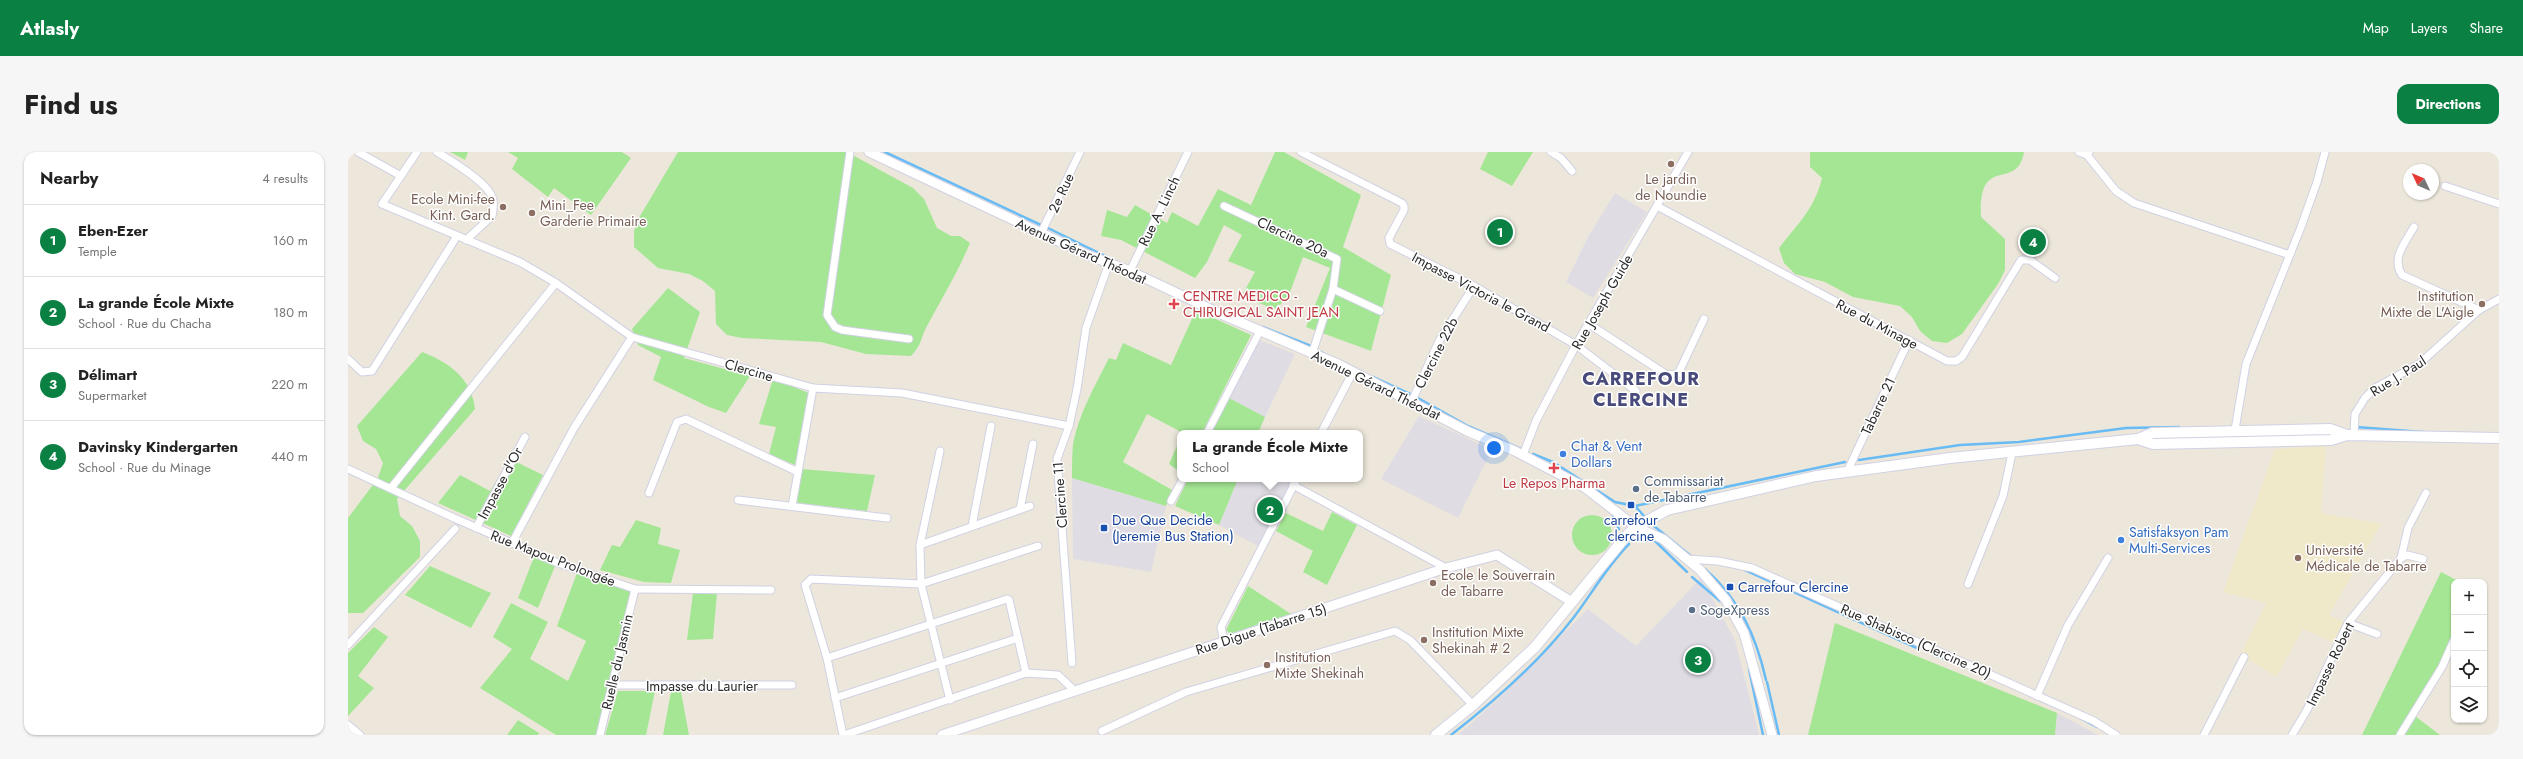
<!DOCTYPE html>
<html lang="en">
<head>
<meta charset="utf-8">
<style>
	:root { --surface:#fff; --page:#f6f6f6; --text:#222; --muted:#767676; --line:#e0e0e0; --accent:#0b8043 }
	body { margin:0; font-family:Jost,sans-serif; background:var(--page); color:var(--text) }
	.controls { position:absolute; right:12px; bottom:12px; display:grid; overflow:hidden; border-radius:8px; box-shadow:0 1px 3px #0004 }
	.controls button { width:36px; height:36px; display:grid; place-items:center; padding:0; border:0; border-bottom:1px solid var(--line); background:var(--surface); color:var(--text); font:20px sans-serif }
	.compass { position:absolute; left:2055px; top:12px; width:36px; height:36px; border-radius:50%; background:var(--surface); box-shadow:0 1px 3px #0004; rotate:314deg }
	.you { position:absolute; left:1146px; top:296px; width:14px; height:14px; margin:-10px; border:3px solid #fff; border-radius:50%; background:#1a73e8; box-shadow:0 0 0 6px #1a73e833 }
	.badge { display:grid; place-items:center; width:26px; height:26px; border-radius:50%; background:var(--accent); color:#fff; font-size:13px; font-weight:700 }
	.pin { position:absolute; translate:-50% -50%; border:2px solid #fff; box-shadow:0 1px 4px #0006 }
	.popup { position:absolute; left:829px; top:278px; width:186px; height:52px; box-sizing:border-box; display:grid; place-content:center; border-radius:8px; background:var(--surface); filter:drop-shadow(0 1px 3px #0005); font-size:13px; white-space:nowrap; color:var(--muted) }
	.popup b { font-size:15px; color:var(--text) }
	.popup::after { content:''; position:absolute; left:50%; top:100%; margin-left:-8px; border:8px solid transparent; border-top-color:var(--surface) }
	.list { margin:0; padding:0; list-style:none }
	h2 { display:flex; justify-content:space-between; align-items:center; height:52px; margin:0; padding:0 16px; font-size:17px }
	h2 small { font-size:13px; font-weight:400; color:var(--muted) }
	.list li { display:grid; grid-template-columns:26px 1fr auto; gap:12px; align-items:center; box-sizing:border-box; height:72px; padding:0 16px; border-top:1px solid var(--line) }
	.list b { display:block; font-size:15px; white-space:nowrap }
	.list p { margin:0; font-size:13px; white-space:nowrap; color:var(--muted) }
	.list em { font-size:13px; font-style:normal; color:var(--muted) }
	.icon { flex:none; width:22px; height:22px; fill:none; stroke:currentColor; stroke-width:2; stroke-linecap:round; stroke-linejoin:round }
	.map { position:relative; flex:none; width:2151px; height:583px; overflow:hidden; border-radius:12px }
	header { display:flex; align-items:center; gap:24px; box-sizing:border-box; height:56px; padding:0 20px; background:var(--accent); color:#fff }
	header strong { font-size:19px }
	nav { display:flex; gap:22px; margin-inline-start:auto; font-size:14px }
	.intro { display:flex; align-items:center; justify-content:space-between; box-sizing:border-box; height:96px; padding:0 24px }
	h1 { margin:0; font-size:28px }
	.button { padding:10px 18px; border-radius:12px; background:var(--accent); color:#fff; font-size:14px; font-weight:700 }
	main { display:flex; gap:24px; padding:0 24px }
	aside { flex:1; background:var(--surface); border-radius:12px; box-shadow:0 1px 3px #0004 }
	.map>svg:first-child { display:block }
</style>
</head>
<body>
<header>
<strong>Atlasly</strong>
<nav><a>Map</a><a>Layers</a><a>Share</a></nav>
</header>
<div class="intro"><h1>Find us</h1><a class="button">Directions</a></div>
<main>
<aside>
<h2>Nearby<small>4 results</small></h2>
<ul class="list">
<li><span class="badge">1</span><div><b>Eben-Ezer</b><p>Temple</p></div><em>160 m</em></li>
<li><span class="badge">2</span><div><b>La grande École Mixte</b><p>School · Rue du Chacha</p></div><em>180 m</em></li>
<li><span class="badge">3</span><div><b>Délimart</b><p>Supermarket</p></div><em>220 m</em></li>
<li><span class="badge">4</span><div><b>Davinsky Kindergarten</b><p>School · Rue du Minage</p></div><em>440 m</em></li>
</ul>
</aside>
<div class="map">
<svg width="2151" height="583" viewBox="0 0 2151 583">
	<rect width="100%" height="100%" fill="#ede7db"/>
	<!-- industrial -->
	<g fill="#dfdce4">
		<polygon points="1267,41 1299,60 1245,146 1218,130 1240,85"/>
		<polygon points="911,188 947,202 917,265 881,246"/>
		<polygon points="1071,264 1144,298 1110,366 1033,327"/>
		<polygon points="724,326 818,354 803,420 725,407"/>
		<polygon points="890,327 945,327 910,394 871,373"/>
		<polygon points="1353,426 1387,488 1411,583 1110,583 1151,546 1240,457 1288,494"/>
		<polygon points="1709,561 1750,583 1707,583"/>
	</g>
	<!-- education -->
	<polygon fill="#efe8c9" points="1978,294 1973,361 2033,372 1981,463 1998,471 1988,492 1955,477 1928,525 1893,502 1918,451 1875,440 1927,297"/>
	<!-- green -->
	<g fill="#a4e694">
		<polygon points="102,0 120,0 117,8"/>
		<polygon points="160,0 274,0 283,6 243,63 206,36 200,45 164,17 170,6"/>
		<path d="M330,0H499L565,36L576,47L589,76L603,84H612L622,91C610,120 594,146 579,174C572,187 575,191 563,204L518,202L473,190L394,186L379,183L368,172L367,139L355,129L341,122L310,116L286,95V79L292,64Z"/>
		<polygon points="927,0 936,0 1013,43 995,95 1043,123 1023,199 958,175 982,116 955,105 941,143 928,157 893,145 907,120 880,109 894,83 876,73 859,110 847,126 773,88 753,84 759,58 779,65 787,53 819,71 824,60 850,74 870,37 903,53"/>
		<polygon points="1140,0 1185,0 1164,34 1132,17"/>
		<path d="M1462,0H1676C1669,41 1630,0 1633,65L1657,87V118L1650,132L1614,182L1599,191L1584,189L1572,179L1564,165L1552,154L1505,145L1477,130L1447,122L1436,111L1431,96C1449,73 1467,56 1474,26L1462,15Z"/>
		<polygon points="320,136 352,160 336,206 402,224 378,261 361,255 305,228 313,205 290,193 284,177"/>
		<path d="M848,158L903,183L854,281H835L799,262L775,310L824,338L818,354L724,326C724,315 724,303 725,292C731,261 747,234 761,206L768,208L775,191L823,213Z"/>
		<path d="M74,200C101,210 124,227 127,257L49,347L52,364L64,374L72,389V405L15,461H0V366L30,326L35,311L28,297L15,289L9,274Z"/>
		<polygon points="425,227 461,241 447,313 421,302 428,275 411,272"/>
		<polygon points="881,246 917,265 910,281 863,281"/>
		<polygon points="832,287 832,320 821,312"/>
		<polygon points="162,307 195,323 163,384 90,351 112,323 142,339"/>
		<polygon points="453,317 527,323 519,359 449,351"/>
		<polygon points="840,327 890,327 871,373 827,354"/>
		<polygon points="984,360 1009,373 979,433 955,420 965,399 928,379 938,361 975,379"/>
		<circle cx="1244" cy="383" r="20"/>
		<polygon points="288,368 313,376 310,392 332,398 323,431 296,430 252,418 264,393 272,395"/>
		<polygon points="186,405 207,414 190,456 170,446"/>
		<polygon points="82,414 143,441 123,476 57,443"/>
		<polygon points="2093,420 2112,430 2106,430 2106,496 2067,564 2092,583 2014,583"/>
		<polygon points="229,421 284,439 249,583 208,583 132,536 164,497 145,485 163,451 200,470 182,507 220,529 238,489 209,474"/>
		<polygon points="900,434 943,462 882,482 878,478"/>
		<polygon points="345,441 369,441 365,487 339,488"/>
		<polygon points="1487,471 1709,561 1707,583 1460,583"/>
		<polygon points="26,475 40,485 10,524 26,536 0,564 0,501"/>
		<polygon points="270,539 307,539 298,583 257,583"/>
		<polygon points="323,540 333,540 341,583 315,583"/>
		<polygon points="170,568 191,581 190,583 159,583"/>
	</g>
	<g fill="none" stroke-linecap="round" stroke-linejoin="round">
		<!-- stream -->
		<g stroke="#68bbf4" stroke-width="2.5">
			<polyline points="537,0 693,73"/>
			<polyline points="700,76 761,106"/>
			<polyline points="915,175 963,194"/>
			<polyline points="971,199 977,202"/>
			<polyline points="1025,225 1064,243"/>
			<polyline points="1070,246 1120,274 1173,297"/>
			<polyline points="2008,275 2075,280"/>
			<polyline points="1185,302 1205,310 1267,350 1287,354 1296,364"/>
			<polyline points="1511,308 1612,293 1671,290 1778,276 1831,275"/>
			<polyline points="1287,354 1497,310"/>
			<polyline points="1264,361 1271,377"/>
			<polyline points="1306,374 1344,405"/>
			<polyline points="1288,388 1307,389 1339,420"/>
			<path d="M1357,417C1392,448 1408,484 1418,528"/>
			<polyline points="1397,418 1571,497"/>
			<polyline points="1344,425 1372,449"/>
			<polyline points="1586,503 1602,508"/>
			<polyline points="1401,517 1415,583"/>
			<polyline points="1419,530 1431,583"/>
			<polyline points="1732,566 1749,575"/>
			<path d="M1103,583C1147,549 1192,509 1226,465C1245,440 1259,414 1281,392"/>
		</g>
		<defs>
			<g id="minor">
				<polyline points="10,0 53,24"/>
				<polyline points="69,0 34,52 172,110 208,131 284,185 465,236 554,241 721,274"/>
				<path d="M89,0C102,8 143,32 145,48C146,53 145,59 144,64L118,88"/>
				<polyline points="502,0 479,163 487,175 494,178 561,187"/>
				<polyline points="953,0 1054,51 1056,54 1056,58 1041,86 1042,92 1126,134 1228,193 1288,239"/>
				<polyline points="1203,0 1213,6 1224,19"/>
				<polyline points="1731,0 1739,3"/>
				<polyline points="1741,0 1739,3 1768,39 1786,51 1942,103"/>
				<polyline points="2097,34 2151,52"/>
				<polyline points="876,54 989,107 985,137 964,202"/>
				<polyline points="1309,54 1599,209 1608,209 1614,205 1673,108 1682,108 1707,126"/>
				<path d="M2066,75C2057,91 2043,106 2054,123L2131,158"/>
				<polyline points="693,81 732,0"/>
				<polyline points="782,119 840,0"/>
				<polyline points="985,137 1032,159"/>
				<polyline points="1241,172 1319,223 1330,222 1356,167"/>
				<polyline points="0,207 14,220 24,219 109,84"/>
				<polyline points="1064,249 1091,189 1126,134"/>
				<polyline points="1887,278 1898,212 1953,75 1969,30 1977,0"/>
				<polyline points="859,281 912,179"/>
				<polyline points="973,281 1005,220"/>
				<polyline points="2006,283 2007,262 2017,246 2027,236 2071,212 2131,158 2151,147"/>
				<polyline points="592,299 572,393 573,432 602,548"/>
				<polyline points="1175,303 1188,269 1228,193 1340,0"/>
				<polyline points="0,317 106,366 210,411 287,437 423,438"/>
				<polyline points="1499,320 1561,188"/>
				<polyline points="945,333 1098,416"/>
				<polyline points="43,336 208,131"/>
				<polyline points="301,341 329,270 338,267 450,320"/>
				<polyline points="390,348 539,366"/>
				<polyline points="823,349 835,327"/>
				<polyline points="444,354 465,236"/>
				<polyline points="672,357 685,292"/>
				<polyline points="624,374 643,274"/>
				<polyline points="128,376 177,285"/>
				<polyline points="164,391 226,276 284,185"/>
				<polyline points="572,393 682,354"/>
				<polyline points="2053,406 2059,403 2075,407"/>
				<polyline points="1339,407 1370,409 1404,416 1746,569 1768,583"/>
				<polyline points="1620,432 1655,344 1664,301"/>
				<polyline points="2000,471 2029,482"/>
				<polyline points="876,490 873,475 949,327"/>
				<polyline points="0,493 107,377"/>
				<polyline points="479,506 457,433 463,427 573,432 690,394"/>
				<polyline points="724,511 709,307 721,274 729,237 738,176 761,111"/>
				<polyline points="264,533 444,533"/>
				<polyline points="1689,544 1720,473 1760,406"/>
				<polyline points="487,546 670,486"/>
				<polyline points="0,573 12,583"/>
				<polyline points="754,579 838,540 1047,479 1062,488 1125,553"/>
				<polyline points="252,583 287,437"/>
				<polyline points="495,583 479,506 659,447 661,448 678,521"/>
				<polyline points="496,583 678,521 710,523 726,538"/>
				<polyline points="1856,583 1896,505"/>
				<polyline points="1944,583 1959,558 2000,471 2053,406 2060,376 2078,341"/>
				<polyline points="2052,583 2094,515 2106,488"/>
			</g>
			<g id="tertiary">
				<polyline points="521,0 740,103 782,119 873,162 992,213 1119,279 1167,299 1236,335 1288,375 1315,387 1352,418 1378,448 1396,481 1424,583"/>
				<polyline points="594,583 1098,416 1149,403 1224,450"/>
			</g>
			<g id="secondary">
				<polyline points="1790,287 1805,292 1983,288 1999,283 2151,286"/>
				<polyline points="1088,583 1125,553 1187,495 1279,383 1288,375 1319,358 1468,324 1602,306 1790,287 1804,281 1982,277 1999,283"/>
			</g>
		</defs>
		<!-- minor casing -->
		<use href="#minor" stroke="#d0d1e3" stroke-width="9"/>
		<!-- tertiary casing -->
		<use href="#tertiary" stroke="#d0d1e3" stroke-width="11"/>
		<!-- secondary casing -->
		<use href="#secondary" stroke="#d0d1e3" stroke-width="12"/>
		<!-- minor -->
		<use href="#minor" stroke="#fff" stroke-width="7"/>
		<!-- tertiary -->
		<use href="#tertiary" stroke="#fff" stroke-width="9"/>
		<!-- secondary -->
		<use href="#secondary" stroke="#fff" stroke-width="10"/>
	</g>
	<!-- markers -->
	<g fill="#8d6e63" stroke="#fff" stroke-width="1.5">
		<circle cx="1323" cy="12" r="4"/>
		<circle cx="155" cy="55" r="4"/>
		<circle cx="184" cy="61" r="4"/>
		<circle cx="2134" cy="152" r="4"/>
		<circle cx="1950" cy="406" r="4"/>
		<circle cx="1085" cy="431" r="4"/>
		<circle cx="1076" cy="488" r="4"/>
		<circle cx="919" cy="513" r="4"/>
	</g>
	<g fill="#e0444e" stroke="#fff" stroke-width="1.5">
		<path d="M824 146h4v4h4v4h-4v4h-4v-4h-4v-4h4z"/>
		<path d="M1204 310h4v4h4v4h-4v4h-4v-4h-4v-4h4z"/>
	</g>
	<g fill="#3f7fe0" stroke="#fff" stroke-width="1.5">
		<circle cx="1215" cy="302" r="4"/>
		<circle cx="1773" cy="388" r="4"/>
	</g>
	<g fill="#5c6f8a" stroke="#fff" stroke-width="1.5">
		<circle cx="1288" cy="337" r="4"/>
		<circle cx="1344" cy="458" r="4"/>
	</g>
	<g fill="#1a4fb4" stroke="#fff" stroke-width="1.5">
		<rect x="1279" y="349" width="8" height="8" rx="2"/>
		<rect x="752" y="372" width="8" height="8" rx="2"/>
		<rect x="1378" y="431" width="8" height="8" rx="2"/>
	</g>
	<g text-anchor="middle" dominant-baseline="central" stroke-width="3" stroke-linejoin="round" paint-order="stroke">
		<!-- education labels -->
		<g font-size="14" fill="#785e54" stroke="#fff" text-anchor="start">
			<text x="1323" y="27" text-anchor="middle">Le jardin<tspan x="1323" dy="16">de Noundie</tspan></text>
			<text x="147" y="47" text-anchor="end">Ecole Mini-fee<tspan x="147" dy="16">Kint. Gard.</tspan></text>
			<text x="192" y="53">Mini_Fee<tspan x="192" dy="16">Garderie Primaire</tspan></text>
			<text x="2126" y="144" text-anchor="end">Institution<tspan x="2126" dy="16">Mixte de L'Aigle</tspan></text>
			<text x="1958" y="398">Université<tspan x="1958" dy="16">Médicale de Tabarre</tspan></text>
			<text x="1093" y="423">Ecole le Souverrain<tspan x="1093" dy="16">de Tabarre</tspan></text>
			<text x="1084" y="480">Institution Mixte<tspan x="1084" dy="16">Shekinah # 2</tspan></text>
			<text x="927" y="505">Institution<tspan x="927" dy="16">Mixte Shekinah</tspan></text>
		</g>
		<!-- street labels -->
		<g font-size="14" fill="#2a2a2a" stroke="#fff">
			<text transform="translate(713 41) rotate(-65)">2e Rue</text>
			<text transform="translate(811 59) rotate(-64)">Rue A. Linch</text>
			<text transform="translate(945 85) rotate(25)">Clercine 20a</text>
			<text transform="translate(733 99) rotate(24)">Avenue Gérard Théodat</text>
			<text transform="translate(1133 140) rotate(28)">Impasse Victoria le Grand</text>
			<text transform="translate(1254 150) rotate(-60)">Rue Joseph Guide</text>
			<text transform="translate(1529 172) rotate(28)">Rue du Minage</text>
			<text transform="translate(1088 201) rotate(-63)">Clercine 22b</text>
			<text transform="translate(401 218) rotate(16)">Clercine</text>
			<text transform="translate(2050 224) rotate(-32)">Rue J. Paul</text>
			<text transform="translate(1028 233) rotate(26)">Avenue Gérard Théodat</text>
			<text transform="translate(1530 254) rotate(-65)">Tabarre 21</text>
			<text transform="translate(152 331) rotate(-62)">Impasse d'Or</text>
			<text transform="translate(712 343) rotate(-94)">Clercine 11</text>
			<text transform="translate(205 406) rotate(21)">Rue Mapou Prolongée</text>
			<text transform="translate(913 477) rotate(-18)">Rue Digue (Tabarre 15)</text>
			<text transform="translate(1568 489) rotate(24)">Rue Shabisco (Clercine 20)</text>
			<text transform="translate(269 510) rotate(-77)">Ruelle du Jasmin</text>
			<text transform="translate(1982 512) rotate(-64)">Impasse Robert</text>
			<text x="354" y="534">Impasse du Laurier</text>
		</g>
		<!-- health labels -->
		<g font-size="14" fill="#be3a42" stroke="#fff" text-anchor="start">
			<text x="835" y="144">CENTRE MEDICO -<tspan x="835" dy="16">CHIRUGICAL SAINT JEAN</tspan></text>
			<text x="1206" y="331" text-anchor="middle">Le Repos Pharma</text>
		</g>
		<!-- shop labels -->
		<g font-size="14" fill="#366cbe" stroke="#fff" text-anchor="start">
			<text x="1223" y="294">Chat &amp; Vent<tspan x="1223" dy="16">Dollars</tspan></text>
			<text x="1781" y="380">Satisfaksyon Pam<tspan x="1781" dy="16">Multi-Services</tspan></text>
		</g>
		<!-- service labels -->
		<g font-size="14" fill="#4e5e75" stroke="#fff" text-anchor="start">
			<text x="1296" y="329">Commissariat<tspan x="1296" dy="16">de Tabarre</tspan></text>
			<text x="1352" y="458">SogeXpress</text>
		</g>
		<!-- transit labels -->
		<g font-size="14" fill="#164399" stroke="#fff" text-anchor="start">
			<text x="764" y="368">Due Que Decide<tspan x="764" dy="16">(Jeremie Bus Station)</tspan></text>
			<text x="1283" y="368" text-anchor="middle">carrefour<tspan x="1283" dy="16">clercine</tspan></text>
			<text x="1390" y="435">Carrefour Clercine</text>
		</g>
		<!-- district labels -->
		<g font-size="18" font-weight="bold" letter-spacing="1" fill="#484a7c" stroke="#fff">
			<text x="1293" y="227">CARREFOUR<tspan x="1293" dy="21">CLERCINE</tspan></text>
		</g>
	</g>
</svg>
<div class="controls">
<button>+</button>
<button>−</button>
<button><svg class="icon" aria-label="locate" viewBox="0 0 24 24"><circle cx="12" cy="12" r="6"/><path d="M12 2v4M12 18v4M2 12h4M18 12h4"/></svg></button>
<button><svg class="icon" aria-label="layers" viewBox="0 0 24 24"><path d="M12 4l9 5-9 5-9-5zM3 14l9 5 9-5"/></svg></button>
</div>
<svg class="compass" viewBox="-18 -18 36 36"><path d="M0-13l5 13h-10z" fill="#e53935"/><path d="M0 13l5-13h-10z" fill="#767676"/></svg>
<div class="you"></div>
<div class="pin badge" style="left:1152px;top:80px">1</div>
<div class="pin badge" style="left:922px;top:358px">2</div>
<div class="popup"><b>La grande École Mixte</b>School</div>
<div class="pin badge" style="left:1350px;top:508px">3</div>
<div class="pin badge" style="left:1685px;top:90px">4</div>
</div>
</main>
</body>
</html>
